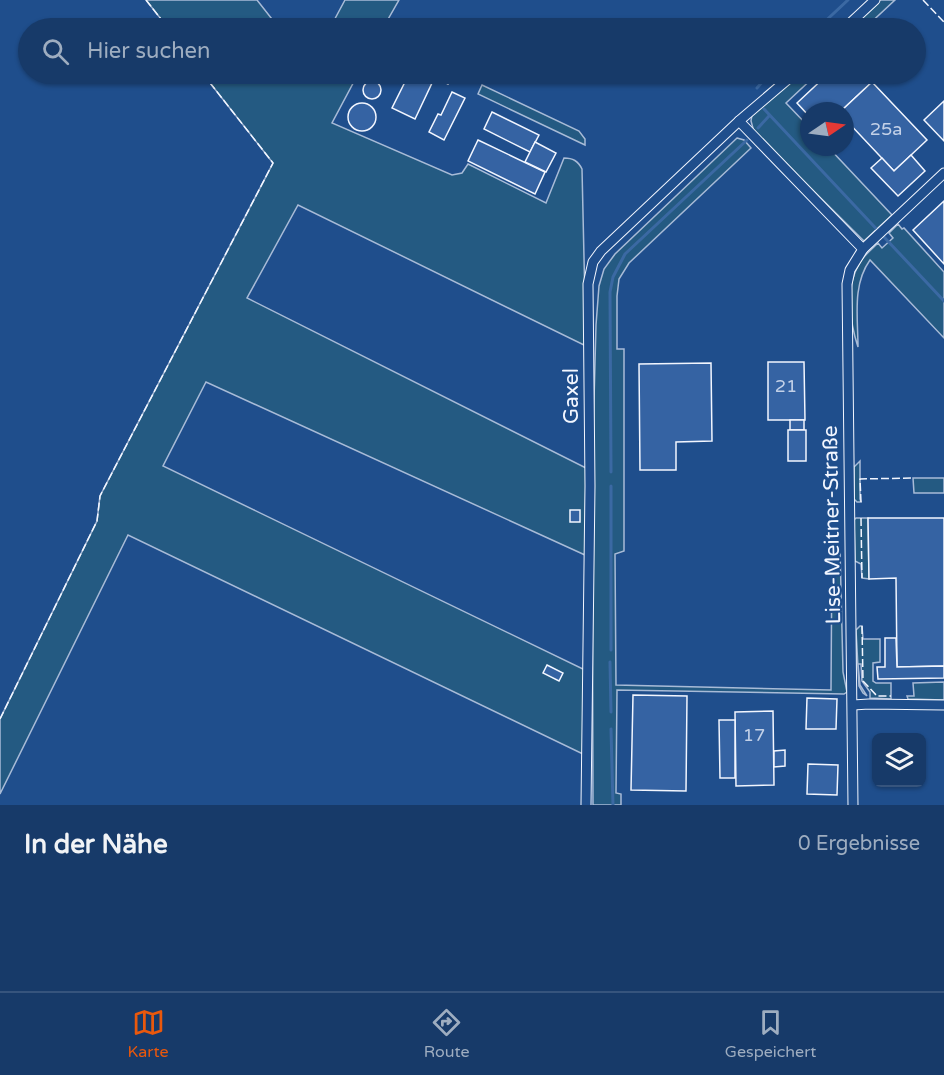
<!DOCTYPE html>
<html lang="de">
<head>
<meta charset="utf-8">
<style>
	:root { --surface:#173a69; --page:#244571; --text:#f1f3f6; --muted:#9eadc0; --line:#36547d; --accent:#ea580c }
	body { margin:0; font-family:"Varela Round",sans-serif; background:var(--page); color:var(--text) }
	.controls { position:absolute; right:18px; bottom:18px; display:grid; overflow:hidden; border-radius:9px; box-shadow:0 2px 4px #0004 }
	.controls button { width:54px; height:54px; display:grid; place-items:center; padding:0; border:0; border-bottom:2px solid var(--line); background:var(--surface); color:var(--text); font:30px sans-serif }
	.compass { position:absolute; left:800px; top:102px; width:54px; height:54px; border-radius:50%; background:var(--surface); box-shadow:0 2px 4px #0004; rotate:77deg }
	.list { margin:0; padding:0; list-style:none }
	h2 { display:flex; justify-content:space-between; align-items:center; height:78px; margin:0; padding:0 24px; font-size:26px }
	h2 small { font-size:20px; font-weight:400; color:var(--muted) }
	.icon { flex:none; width:33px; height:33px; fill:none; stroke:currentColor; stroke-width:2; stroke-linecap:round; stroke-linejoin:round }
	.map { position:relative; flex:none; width:944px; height:805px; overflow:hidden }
	.search { position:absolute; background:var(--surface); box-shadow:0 2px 4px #0004; left:18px; right:18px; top:18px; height:66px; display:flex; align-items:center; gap:15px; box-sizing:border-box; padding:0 21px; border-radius:33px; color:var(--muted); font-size:22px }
	.sheet { height:186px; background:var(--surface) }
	nav { display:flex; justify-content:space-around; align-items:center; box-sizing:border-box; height:84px; border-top:2px solid var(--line); background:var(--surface); font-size:16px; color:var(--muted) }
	nav a { display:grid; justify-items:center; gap:3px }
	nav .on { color:var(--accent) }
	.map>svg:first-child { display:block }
</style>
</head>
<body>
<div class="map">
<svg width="944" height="805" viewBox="0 0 944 805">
	<rect width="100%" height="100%" fill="#1f4e8c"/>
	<!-- green -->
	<g fill="#245a82" stroke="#a8bbd7" stroke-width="1.5">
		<polygon points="146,0 257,0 279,28 168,28"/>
		<polygon points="345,0 399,0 383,28 330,28"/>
		<polygon points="880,0 895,0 865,28 850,28"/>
		<path d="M203,74H358L332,123L452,175L462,173L468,164L546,203L564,158C573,158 578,161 582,169L586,346L298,205L247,298L586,468L585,555L206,382L163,466L585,670V755L128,535L0,794V719L97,521L100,496L273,163Z"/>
		<polygon points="799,74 817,74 786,103 809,127 809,147 828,147 892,215 864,241 754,132 751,121 752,115"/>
		<polygon points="482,85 579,131 585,139 585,145 478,94"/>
		<polygon points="737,138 744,140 751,148 629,263 619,279 617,296 617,349 624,349 624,551 615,554 616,685 831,690 832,549 840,549 843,672 847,692 844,694 617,690 616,793 621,794 621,805 593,805 592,476 596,325 599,286 604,269 615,254"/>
		<path d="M898,224L902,229L904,228L944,272V338L870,260C852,285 858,318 858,347C850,323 845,287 859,264C863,256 871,250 878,243L882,248L893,238L889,233Z"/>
		<polygon points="860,461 860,499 861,502 857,502 854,499 854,467"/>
		<polygon points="913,478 944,478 944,493 914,493"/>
		<polygon points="856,518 868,518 869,579 862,578 861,564 855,561 854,520"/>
		<polygon points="860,626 862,626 863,639 880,639 880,662 873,663 873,681 876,683 891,683 891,699 870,698 870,692 862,681 861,664 858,664 860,685 867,696 863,693 859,686 856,630"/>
		<polygon points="944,682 944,700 908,699 907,696 914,696 913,683"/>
	</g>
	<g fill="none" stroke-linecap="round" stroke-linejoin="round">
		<!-- stream -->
		<g stroke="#3b69a3" stroke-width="3">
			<polyline points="818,28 848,0"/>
			<polyline points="757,88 769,74"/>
			<polyline points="764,109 944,301"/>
			<polyline points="758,128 769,116"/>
			<polyline points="611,472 610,292 613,277 625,254 747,140"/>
			<polyline points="611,486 611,650"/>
			<polyline points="610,662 611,712"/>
			<polyline points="611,729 613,805"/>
		</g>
	</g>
	<!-- building -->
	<g fill="#3563a3" stroke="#f2f6ff" stroke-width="1.5">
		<polygon points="409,74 413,74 432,83 415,119 392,108"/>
		<polygon points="427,74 448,74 452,76 448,84"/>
		<polygon points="828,74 864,74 872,82 841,111 809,111 809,116 797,103"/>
		<circle cx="372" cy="90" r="9"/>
		<polygon points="872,82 927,140 894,171 845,119 845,111 841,111"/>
		<polygon points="452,92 465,98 444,140 429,132 438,114 441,115"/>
		<polygon points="944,101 944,141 924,120"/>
		<circle cx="362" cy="117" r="14"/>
		<polygon points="492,112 539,135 530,152 484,129"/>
		<polygon points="478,140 545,172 535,194 468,161"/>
		<polygon points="535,142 556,153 546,172 525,162"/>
		<polygon points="911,155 925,171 898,196 871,168 882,158 894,171"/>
		<polygon points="944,201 944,264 913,230"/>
		<polygon points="768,362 804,362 805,420 768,420"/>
		<polygon points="711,363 712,441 676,442 676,470 640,470 639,364"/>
		<rect x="790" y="420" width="14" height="10"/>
		<rect x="788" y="430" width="18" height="31"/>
		<rect x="570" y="510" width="10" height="12"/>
		<polygon points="868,518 944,518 944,666 897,667 896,578 869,579"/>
		<polygon points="885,638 896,638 897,667 944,666 944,678 878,679 877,667 885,667"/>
		<polygon points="547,665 563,673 559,681 543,673"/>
		<polygon points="633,695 687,696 686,791 631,790"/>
		<polygon points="807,698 837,699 836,729 806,729"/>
		<polygon points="773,711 774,785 736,786 735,712"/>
		<polygon points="719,720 735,720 735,778 720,778"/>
		<polygon points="785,750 785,766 774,767 774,751"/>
		<polygon points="808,764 838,765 837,795 807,794"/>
	</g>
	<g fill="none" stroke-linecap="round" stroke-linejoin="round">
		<defs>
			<g id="minor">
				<polyline points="845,28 875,0"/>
				<polyline points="739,121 863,249"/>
				<polyline points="853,705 869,704 944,705"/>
				<polyline points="586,805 590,486 588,284 593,262 601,251 739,121 794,74"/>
				<polyline points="853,805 847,284 850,270 863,249 944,173"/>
			</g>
		</defs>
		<!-- minor casing -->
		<use href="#minor" stroke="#f2f6ff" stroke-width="11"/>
		<!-- minor -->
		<use href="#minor" stroke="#1f4e8c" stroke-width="9"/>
		<!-- fence -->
		<g stroke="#f2f6ff" stroke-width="1.5" stroke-dasharray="8 3" stroke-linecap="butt">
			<polyline points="146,0 168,28"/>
			<polyline points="923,0 944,22"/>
			<polyline points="861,502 860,479 913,478"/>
			<polyline points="861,518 862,578"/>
			<polyline points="862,626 863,681 877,696 891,696"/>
			<polyline points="0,719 97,521 100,496 273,163 203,74"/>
		</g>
	</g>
	<g text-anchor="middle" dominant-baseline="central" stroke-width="4.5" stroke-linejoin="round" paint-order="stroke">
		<!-- number labels -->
		<g font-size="18" fill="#c3d1e8">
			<text x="886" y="129">25a</text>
			<text x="786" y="386">21</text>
			<text x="754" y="735">17</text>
		</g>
		<!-- street labels -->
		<g font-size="21" fill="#f2f6ff" stroke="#1f4e8c">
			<text transform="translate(571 396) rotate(-90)">Gaxel</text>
			<text transform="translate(832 525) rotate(-91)">Lise-Meitner-Straße</text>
		</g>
	</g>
</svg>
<div class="controls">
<button><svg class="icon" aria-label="layers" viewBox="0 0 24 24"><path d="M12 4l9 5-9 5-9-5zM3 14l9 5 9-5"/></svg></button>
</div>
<svg class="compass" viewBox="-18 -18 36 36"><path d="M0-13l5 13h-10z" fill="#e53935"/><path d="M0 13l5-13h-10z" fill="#9eadc0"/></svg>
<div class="search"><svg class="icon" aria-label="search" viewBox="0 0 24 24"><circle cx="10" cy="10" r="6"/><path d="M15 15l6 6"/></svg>Hier suchen</div>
</div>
<section class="sheet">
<h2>In der Nähe<small>0 Ergebnisse</small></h2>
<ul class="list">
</ul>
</section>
<nav>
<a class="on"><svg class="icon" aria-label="map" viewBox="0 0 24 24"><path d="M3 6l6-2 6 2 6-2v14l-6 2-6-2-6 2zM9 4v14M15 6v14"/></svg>Karte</a>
<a><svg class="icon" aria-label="directions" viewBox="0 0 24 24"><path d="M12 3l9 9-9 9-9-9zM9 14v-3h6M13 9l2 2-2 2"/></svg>Route</a>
<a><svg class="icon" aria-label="saved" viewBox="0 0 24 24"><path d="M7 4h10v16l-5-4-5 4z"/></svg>Gespeichert</a>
</nav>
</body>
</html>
